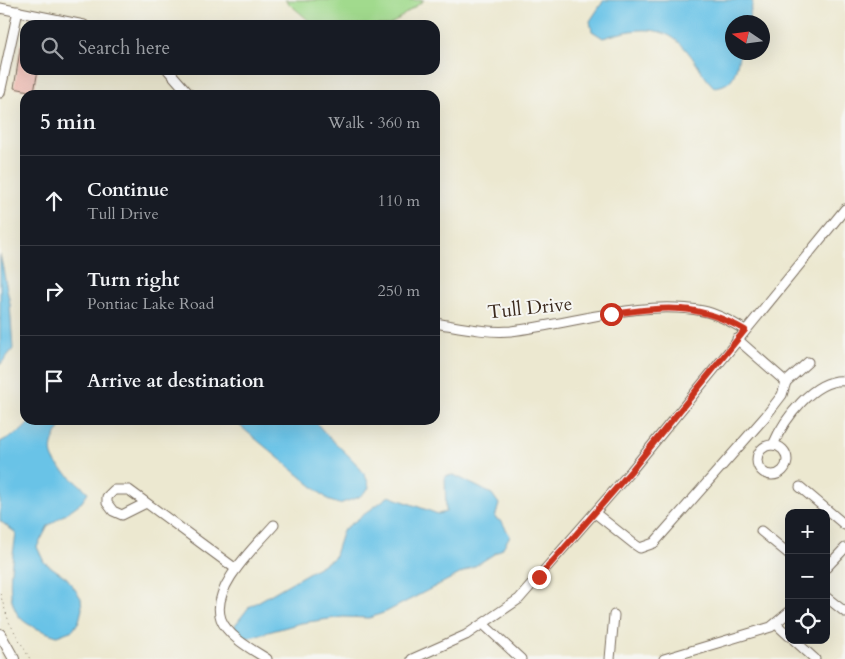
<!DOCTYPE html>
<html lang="en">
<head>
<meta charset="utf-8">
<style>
	:root { --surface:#171b24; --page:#242831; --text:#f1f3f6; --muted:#9ea1a6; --line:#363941 }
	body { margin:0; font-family:Cardo,serif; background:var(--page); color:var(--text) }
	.controls { position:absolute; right:15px; bottom:15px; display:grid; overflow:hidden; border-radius:10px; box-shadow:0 5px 20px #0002 }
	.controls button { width:45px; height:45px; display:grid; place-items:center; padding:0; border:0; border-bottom:1px solid var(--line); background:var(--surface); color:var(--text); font:25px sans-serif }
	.compass { position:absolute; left:725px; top:15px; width:45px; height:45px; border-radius:50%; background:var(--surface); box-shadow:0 5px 20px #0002; rotate:283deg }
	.stop { position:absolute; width:15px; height:15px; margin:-11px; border:4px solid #c8321e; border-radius:50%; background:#fff }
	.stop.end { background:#c8321e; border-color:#fff; box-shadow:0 1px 5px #0008 }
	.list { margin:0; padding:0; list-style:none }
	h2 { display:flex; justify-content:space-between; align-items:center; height:65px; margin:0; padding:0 20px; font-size:21px }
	h2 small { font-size:16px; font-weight:400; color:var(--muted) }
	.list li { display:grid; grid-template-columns:32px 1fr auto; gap:15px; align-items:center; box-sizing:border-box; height:90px; padding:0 20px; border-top:1px solid var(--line) }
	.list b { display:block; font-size:19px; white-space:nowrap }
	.list p { margin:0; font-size:16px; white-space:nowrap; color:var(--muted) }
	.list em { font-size:16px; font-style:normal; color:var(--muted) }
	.icon { flex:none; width:28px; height:28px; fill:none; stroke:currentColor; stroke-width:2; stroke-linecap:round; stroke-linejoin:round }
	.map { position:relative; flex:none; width:845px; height:659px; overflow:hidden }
	.search { position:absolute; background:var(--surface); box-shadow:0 5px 20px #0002; left:20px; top:20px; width:420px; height:55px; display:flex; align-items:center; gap:12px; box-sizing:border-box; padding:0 18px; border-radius:15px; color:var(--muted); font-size:19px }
	.panel { position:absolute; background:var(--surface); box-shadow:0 5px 20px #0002; left:20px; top:90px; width:420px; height:335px; border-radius:15px }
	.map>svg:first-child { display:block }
</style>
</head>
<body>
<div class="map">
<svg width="845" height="659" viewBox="0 0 845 659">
	<rect width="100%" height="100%" fill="#f6f6f2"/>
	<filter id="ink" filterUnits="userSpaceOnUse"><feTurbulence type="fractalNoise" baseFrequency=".02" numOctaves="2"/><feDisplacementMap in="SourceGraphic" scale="10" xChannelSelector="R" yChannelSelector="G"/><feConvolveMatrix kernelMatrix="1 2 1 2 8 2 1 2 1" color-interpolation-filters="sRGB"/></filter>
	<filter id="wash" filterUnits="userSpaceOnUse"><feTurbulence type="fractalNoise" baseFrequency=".0096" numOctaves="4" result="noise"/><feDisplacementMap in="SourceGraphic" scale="20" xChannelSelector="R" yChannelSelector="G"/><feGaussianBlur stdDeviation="1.12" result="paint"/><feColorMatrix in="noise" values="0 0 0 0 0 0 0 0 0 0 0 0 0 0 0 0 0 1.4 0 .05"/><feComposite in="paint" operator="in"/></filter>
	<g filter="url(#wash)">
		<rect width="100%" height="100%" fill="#ece8d0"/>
		<!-- green -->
		<polygon fill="#a1da8d" stroke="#6e8256" points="285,0 424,0 390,25 314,25"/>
		<!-- water -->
		<g fill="#69c3e7" stroke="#527682">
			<path d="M604,0H751L753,2L748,22H732V52L740,53C735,71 736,85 714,87C702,75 698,64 688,52C665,22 635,28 603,38L592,31L590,21Z"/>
			<polygon points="0,254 10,304 13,349 0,365"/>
			<path d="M32,420H66C35,459 58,464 88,492L82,502L48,526L37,547L44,562L67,578L81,598L82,609L79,621L73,630L57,636C47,633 37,629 28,624C0,608 13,560 16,533L0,521V442L21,431Z"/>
			<path d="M233,420H315C327,441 368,465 369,488L359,497L339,504L330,501Z"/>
			<polygon points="454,475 492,494 499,504 495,518 502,522 510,536 502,549 475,566 386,612 369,618 343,617 301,623 243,639 234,633 235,625 249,607 334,558 343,530 389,496 438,514 446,512 445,476"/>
		</g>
		<g id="blocks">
			<!-- building -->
			<polygon fill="#edb0a6" points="21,44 25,45 25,70 38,70 34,92 14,88"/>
		</g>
	</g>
	<g filter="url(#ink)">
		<use href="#blocks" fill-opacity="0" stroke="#796c5c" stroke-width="1"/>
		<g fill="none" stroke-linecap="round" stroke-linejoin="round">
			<defs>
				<g id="minor">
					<polyline points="0,8 84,25"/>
					<polyline points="168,70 190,95"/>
					<polyline points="0,93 18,11"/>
					<path d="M435,323C460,327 486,333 511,331C574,324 640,299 703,311C718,314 732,322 745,330"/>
					<polyline points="786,382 808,362"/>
					<circle cx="772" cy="460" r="15"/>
					<path d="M773,445C784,419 814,378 845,381"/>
					<polyline points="800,487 845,525"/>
					<polyline points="146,503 122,515 113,511 107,503 107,497 114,490 129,490 236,569"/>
					<polyline points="595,513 634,544 640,548 654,543 765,417 782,395 786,382 737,339"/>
					<polyline points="761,531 789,554"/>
					<polyline points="826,568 845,548"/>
					<polyline points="826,597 845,612"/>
					<polyline points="483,624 521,659"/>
					<polyline points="776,624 789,636"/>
					<polyline points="794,640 815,659"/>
					<path d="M267,659C253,650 227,636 221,619C210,588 255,547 274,525"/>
					<polyline points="412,659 466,635 519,599 631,471 845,209"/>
					<polyline points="610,659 614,615"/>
					<polyline points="664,659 771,627 789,612"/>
				</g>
				<polyline id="major" points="0,634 14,659"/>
			</defs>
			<!-- minor casing -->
			<use href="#minor" stroke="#796c5c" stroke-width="11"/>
			<!-- major casing -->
			<use href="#major" stroke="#796c5c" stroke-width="12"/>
			<!-- path -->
			<polyline stroke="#796c5c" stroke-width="1" stroke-dasharray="1 4" stroke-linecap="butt" points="0,594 9,622 30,659"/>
			<!-- minor -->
			<use href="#minor" stroke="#fff" stroke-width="9"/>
			<!-- major -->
			<use href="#major" stroke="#fff" stroke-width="10"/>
		</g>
	</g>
	<g fill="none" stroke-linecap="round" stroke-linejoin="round" filter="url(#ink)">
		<!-- route -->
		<path stroke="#c8321e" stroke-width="6" d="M539,577L631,471L745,330C696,302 664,307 611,314"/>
	</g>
	<g text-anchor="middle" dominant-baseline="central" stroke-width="4" stroke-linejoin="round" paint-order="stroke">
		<!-- street labels -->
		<g font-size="19" fill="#3b2a1e" stroke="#f6f6f2">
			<text transform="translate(530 308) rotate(-6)">Tull Drive</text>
		</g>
	</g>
</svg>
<div class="controls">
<button>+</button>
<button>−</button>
<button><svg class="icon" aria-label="locate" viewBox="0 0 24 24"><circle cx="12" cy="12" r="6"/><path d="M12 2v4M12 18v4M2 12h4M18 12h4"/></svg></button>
</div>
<svg class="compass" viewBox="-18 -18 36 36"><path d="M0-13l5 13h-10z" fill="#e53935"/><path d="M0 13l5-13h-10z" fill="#9ea1a6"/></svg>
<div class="stop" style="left:611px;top:314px"></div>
<div class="stop end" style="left:539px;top:577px"></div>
<div class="search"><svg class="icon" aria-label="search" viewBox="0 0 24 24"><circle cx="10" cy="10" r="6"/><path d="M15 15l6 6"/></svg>Search here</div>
<section class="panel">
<h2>5 min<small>Walk · 360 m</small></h2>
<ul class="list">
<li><svg class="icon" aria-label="ahead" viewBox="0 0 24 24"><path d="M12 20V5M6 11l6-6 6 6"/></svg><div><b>Continue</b><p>Tull Drive</p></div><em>110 m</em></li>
<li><svg class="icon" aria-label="right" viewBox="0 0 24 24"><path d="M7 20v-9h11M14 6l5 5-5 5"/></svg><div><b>Turn right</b><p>Pontiac Lake Road</p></div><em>250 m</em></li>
<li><svg class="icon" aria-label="arrive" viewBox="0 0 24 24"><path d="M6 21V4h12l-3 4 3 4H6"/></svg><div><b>Arrive at destination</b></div></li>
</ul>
</section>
</div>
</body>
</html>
